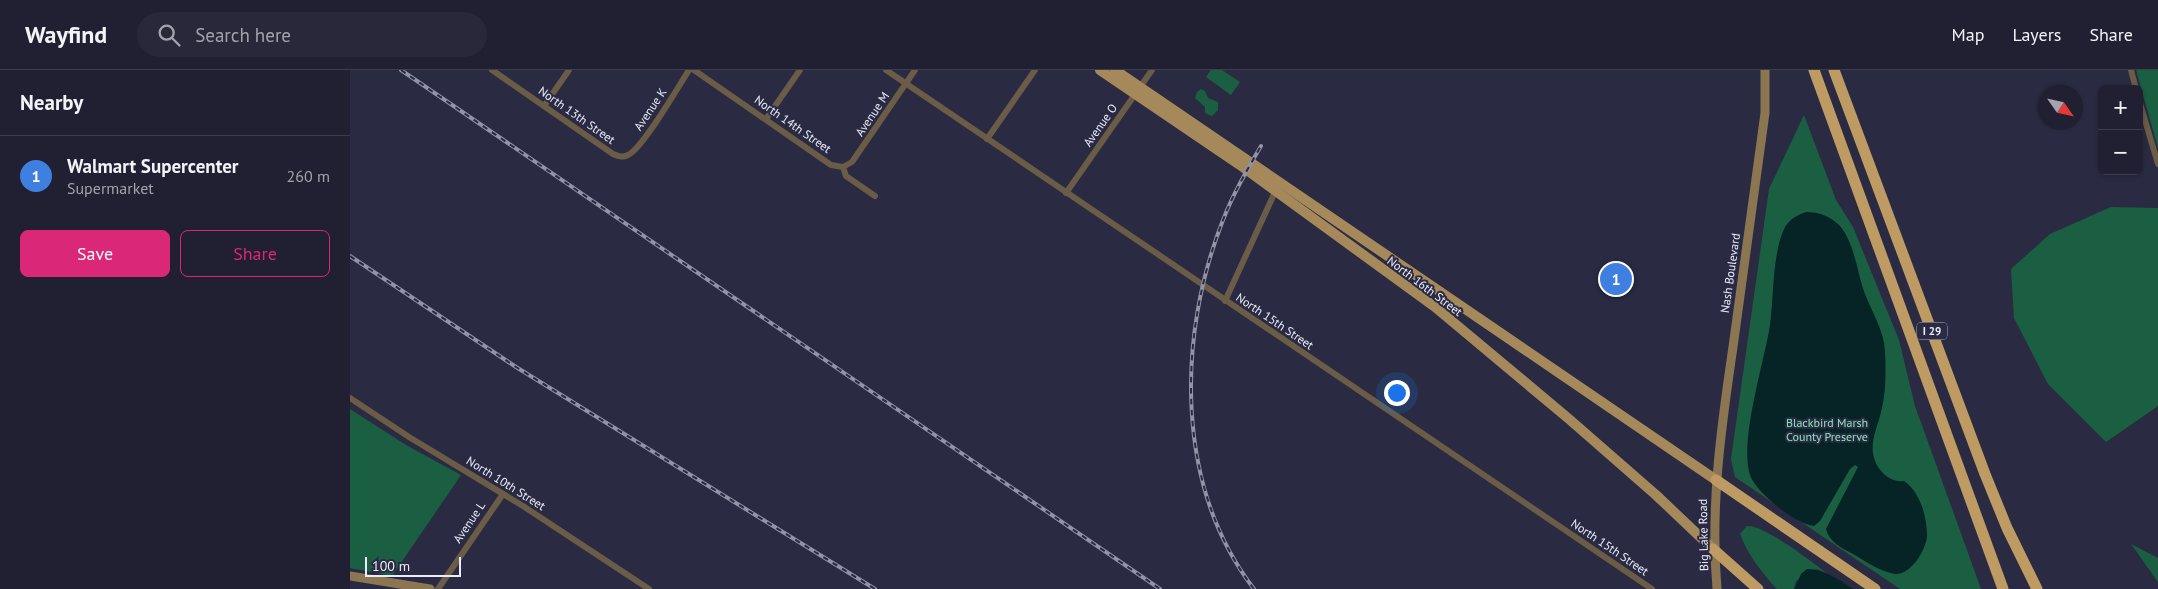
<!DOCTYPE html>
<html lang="en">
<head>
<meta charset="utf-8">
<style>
	:root { --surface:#202032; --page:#28283a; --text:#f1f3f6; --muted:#a2a3ac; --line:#3d3e4d; --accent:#db2777 }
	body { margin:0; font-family:"PT Sans",sans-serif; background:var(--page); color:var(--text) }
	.controls { position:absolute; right:15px; top:15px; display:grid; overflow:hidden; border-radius:8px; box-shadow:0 1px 4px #0004 }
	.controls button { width:45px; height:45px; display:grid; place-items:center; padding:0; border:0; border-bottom:1px solid var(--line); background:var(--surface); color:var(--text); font:25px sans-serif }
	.compass { position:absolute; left:1688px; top:15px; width:45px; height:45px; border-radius:50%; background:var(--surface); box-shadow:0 1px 4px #0004; rotate:124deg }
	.scale { position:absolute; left:15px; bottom:12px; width:96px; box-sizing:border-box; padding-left:5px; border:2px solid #eaebfb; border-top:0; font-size:14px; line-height:18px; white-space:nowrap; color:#eaebfb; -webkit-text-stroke:4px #2a2b43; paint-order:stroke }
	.you { position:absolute; left:1046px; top:322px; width:18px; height:18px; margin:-12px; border:4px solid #fff; border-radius:50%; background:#1a73e8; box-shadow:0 0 0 8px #1a73e833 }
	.badge { display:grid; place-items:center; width:32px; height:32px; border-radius:50%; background:var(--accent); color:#fff; font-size:16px; font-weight:700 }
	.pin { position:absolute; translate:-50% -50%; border:2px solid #fff; box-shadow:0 1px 5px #0006 }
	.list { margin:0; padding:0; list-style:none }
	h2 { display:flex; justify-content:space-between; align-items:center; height:65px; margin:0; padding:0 20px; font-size:21px }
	h2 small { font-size:16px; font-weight:400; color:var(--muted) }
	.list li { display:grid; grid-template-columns:32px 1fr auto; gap:15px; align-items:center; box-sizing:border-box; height:80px; padding:0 20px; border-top:1px solid var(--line) }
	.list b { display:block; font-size:19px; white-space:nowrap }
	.list p { margin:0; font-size:16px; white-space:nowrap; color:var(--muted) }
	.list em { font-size:16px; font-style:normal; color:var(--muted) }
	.actions { display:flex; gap:10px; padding:15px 20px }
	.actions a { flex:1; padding:11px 0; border:1px solid var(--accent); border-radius:8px; text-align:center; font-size:18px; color:var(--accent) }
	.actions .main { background:var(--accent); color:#fff }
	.icon { flex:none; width:28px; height:28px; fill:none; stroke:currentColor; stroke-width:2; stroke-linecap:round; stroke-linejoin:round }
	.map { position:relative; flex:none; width:1808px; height:519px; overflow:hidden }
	header { display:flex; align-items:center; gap:30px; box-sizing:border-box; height:70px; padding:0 25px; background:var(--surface); border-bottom:1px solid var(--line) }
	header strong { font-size:24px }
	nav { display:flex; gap:28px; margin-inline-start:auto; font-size:18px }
	.search { width:350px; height:45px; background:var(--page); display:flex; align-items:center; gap:12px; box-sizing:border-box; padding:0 18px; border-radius:28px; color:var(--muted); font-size:19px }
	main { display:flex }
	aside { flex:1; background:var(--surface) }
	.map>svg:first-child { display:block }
</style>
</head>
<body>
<header>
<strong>Wayfind</strong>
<div class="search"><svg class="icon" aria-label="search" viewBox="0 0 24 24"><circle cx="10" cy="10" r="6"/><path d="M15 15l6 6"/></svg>Search here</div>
<nav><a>Map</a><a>Layers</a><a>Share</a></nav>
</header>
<main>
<aside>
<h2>Nearby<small></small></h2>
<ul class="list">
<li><span class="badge" style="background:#3f7fe0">1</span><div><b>Walmart Supercenter</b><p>Supermarket</p></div><em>260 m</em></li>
</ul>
<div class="actions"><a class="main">Save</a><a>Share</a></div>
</aside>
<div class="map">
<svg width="1808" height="519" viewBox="0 0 1808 519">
	<rect width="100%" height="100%" fill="#2a2b43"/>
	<!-- green -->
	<g fill="#1a5f42">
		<polygon points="861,0 872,0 890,12 881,25 856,7"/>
		<polygon points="1786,0 1808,0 1808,78"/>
		<polygon points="851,19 855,21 858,28 868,32 868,40 862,46 855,43 855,37 845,28 847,22"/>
		<polygon points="1454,45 1486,130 1503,157 1549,270 1565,336 1631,519 1550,519 1385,407 1381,389 1419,119"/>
		<polygon points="1761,137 1808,138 1808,336 1756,372 1698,314 1664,248 1661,199 1700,164"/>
		<polygon points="0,339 56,375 111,405 42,506 0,498"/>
		<path d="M1397,456C1413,454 1464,493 1478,504L1466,499L1446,511L1444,519H1427C1412,503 1398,485 1390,464Z"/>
		<polygon points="1781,474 1808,488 1808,512"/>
	</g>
	<!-- water -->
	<g fill="#062325">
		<path d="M1456,142C1469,142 1480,146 1490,156C1505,174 1507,203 1515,224C1522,242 1534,261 1535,281C1536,301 1536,324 1531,342C1528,356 1521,368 1523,383C1525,398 1538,413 1554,411C1570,422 1577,446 1577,466C1576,480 1561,505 1545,504C1531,502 1515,491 1503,484C1492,478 1479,472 1476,459L1508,397L1505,395L1500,399L1470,451L1464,456C1446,454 1406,423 1400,405C1389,371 1414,293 1420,255C1424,226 1422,183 1435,157C1440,149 1447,145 1456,142Z"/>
		<path d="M1457,499C1475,499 1489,510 1503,519H1444L1451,504Z"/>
	</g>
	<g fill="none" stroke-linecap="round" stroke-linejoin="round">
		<!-- street -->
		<g stroke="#6a5c46" stroke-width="6">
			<path d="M142,0L263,84C268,86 272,88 278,85C293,78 328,17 339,0"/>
			<polyline points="344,0 481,95 493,97 502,92 565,0"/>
			<polyline points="536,0 1302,519"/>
			<polyline points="1781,0 1786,19"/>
			<polyline points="1789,30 1808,94"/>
			<polyline points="194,36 219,0"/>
			<polyline points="416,49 450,0"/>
			<polyline points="637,69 685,0"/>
			<polyline points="493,97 496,106 525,126"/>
			<polyline points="716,123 802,0"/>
			<polyline points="875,231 925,122"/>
			<polyline points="0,328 59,367 173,436 299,519"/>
			<polyline points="88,519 153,424"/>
		</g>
		<!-- secondary -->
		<g stroke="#8c7652" stroke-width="9">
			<polyline points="0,506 80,519"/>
			<path d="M1367,519C1360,437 1371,358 1383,277C1393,199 1404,121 1415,43V0"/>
		</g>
		<!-- primary -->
		<g stroke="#a6895a" stroke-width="10">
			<polyline points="750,0 890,95 1085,237 1219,349 1306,425 1363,479"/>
			<polyline points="765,0 1366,410"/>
		</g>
		<!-- highway -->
		<g stroke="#be9b62" stroke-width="11">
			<polyline points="1464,0 1653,519"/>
			<polyline points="1484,0 1635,404 1657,458 1687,519"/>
			<polyline points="1366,410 1525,519"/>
			<polyline points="1363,479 1408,519"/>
		</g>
		<defs>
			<g id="rail">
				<polyline points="51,0 810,519"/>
				<polyline points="0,186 166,297 525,519"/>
				<path d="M904,519C825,416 827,267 873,150C883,124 897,100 911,76"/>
			</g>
		</defs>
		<!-- rail casing -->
		<use href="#rail" stroke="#9293a7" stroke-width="4"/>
		<!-- rail -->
		<use href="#rail" stroke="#2a2b43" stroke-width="2" stroke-dasharray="5.5" stroke-linecap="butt"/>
	</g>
	<g text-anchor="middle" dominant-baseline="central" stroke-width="4" stroke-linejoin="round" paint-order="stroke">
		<!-- shield labels -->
		<rect fill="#2a2b43" stroke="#b0b1c4" stroke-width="1" x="1567" y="252.5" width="30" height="17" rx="4"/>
		<g font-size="11" font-weight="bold" fill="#eaebfb">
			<text x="1582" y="261">I 29</text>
		</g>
		<!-- street labels -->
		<g font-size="12" fill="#eaebfb" stroke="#2a2b43">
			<text transform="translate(300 39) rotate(-56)">Avenue K</text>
			<text transform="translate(522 44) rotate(-56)">Avenue M</text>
			<text transform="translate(227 45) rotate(35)">North 13th Street</text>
			<text transform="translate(443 54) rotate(35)">North 14th Street</text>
			<text transform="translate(750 55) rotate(-55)">Avenue O</text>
			<text transform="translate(1380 203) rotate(-82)">Nash Boulevard</text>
			<text transform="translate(1075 216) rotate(37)">North 16th Street</text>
			<text transform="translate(925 251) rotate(34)">North 15th Street</text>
			<text transform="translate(156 413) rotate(32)">North 10th Street</text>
			<text transform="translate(119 452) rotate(-56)">Avenue L</text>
			<text transform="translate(1353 465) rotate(-91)">Big Lake Road</text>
			<text transform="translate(1260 477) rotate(34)">North 15th Street</text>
		</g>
		<!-- park labels -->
		<g font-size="12" fill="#84e6b7" stroke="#2a2b43">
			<text x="1477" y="352">Blackbird Marsh<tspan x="1477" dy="14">County Preserve</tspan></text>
		</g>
	</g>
</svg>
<div class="controls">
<button>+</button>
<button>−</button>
</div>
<svg class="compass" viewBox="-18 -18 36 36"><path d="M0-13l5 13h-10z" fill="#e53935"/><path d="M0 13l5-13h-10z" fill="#a2a3ac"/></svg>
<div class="scale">100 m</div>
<div class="you"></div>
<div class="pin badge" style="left:1266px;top:209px;background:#3f7fe0">1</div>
</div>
</main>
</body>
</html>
